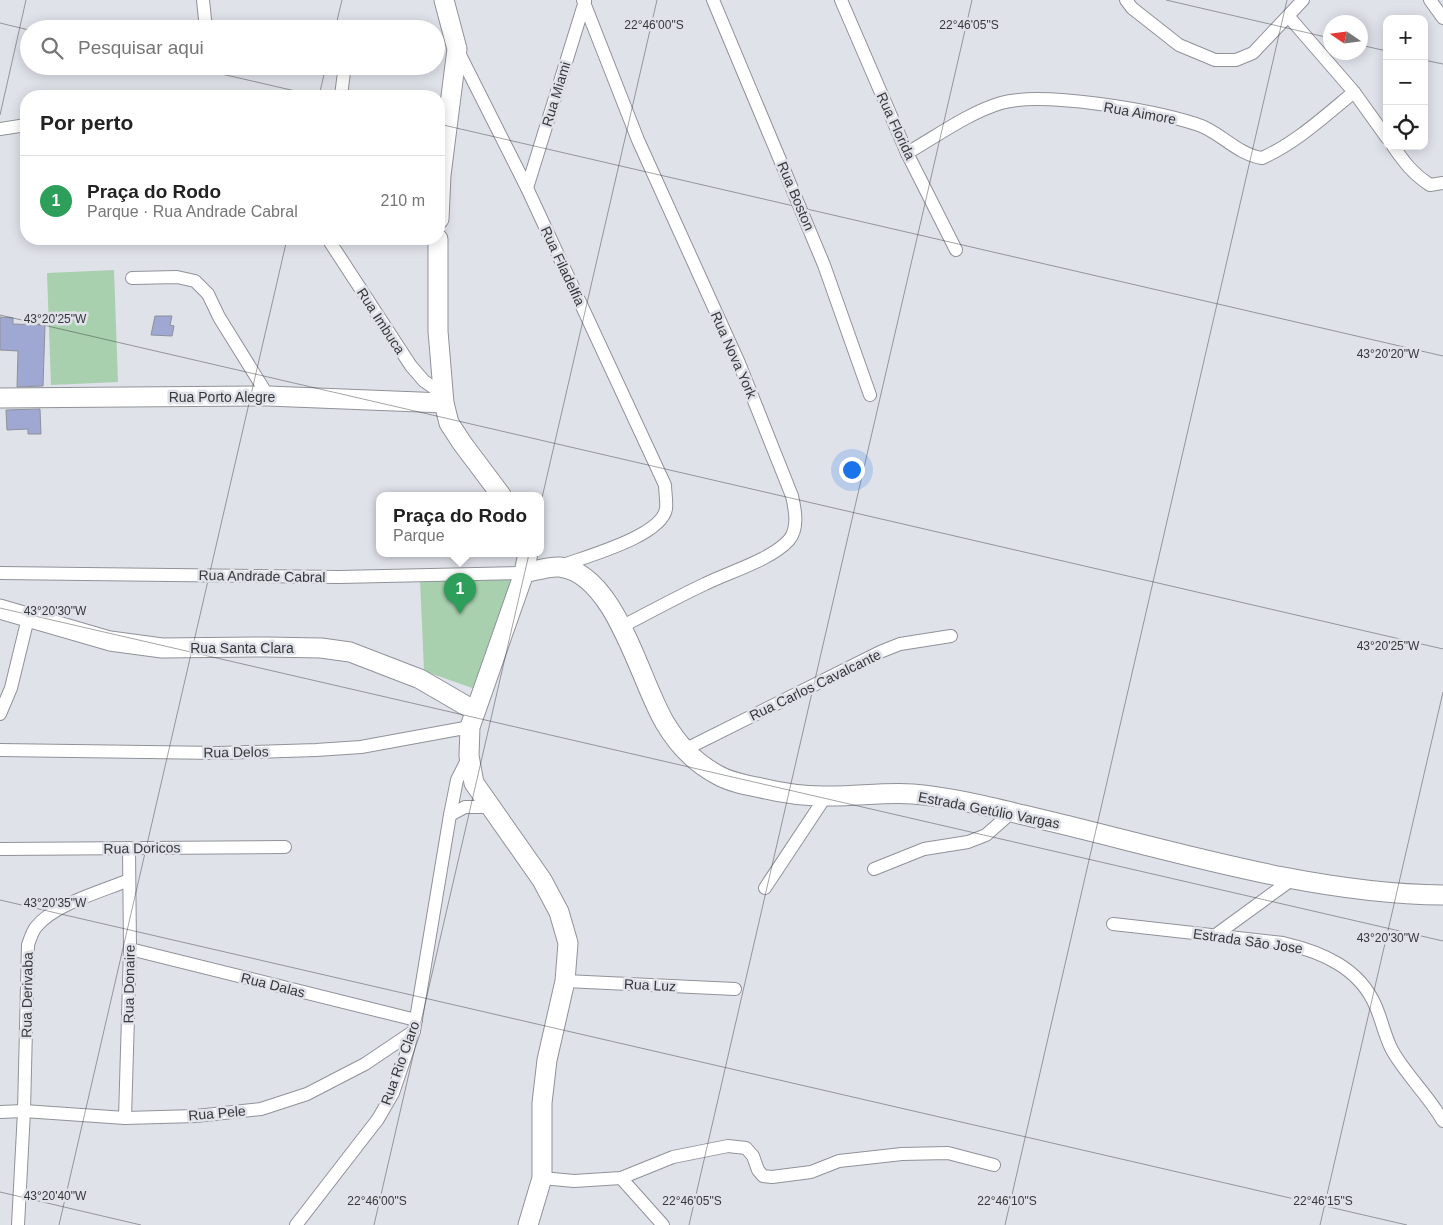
<!DOCTYPE html>
<html lang="pt">
<head>
<meta charset="utf-8">
<style>
	:root { --surface:#fff; --page:#f2f2f2; --text:#222; --muted:#767676; --line:#e0e0e0; --accent:#1a73e8 }
	body { margin:0; font-family:Arial,sans-serif; background:var(--page); color:var(--text) }
	.controls { position:absolute; right:15px; top:15px; display:grid; overflow:hidden; border-radius:10px; box-shadow:0 2px 12px #0003 }
	.controls button { width:45px; height:45px; display:grid; place-items:center; padding:0; border:0; border-bottom:1px solid var(--line); background:var(--surface); color:var(--text); font:25px sans-serif }
	.compass { position:absolute; left:1323px; top:15px; width:45px; height:45px; border-radius:50%; background:var(--surface); box-shadow:0 2px 12px #0003; rotate:283deg }
	.you { position:absolute; left:851px; top:469px; width:18px; height:18px; margin:-12px; border:4px solid #fff; border-radius:50%; background:#1a73e8; box-shadow:0 0 0 8px #1a73e833 }
	.badge { display:grid; place-items:center; width:32px; height:32px; border-radius:50%; background:var(--accent); color:#fff; font-size:16px; font-weight:700 }
	.pin { position:absolute; translate:-50% -41px; filter:drop-shadow(0 1px 2px #0008) }
	.pin::after { content:''; position:absolute; top:26px; width:18px; height:15px; background:inherit; clip-path:polygon(0 0,100% 0,50% 100%) }
	.popup { position:absolute; left:376px; top:492px; width:168px; height:65px; box-sizing:border-box; display:grid; place-content:center; border-radius:10px; background:var(--surface); filter:drop-shadow(0 1px 4px #0005); font-size:16px; white-space:nowrap; color:var(--muted) }
	.popup b { font-size:19px; color:var(--text) }
	.popup::after { content:''; position:absolute; left:50%; top:100%; margin-left:-10px; border:10px solid transparent; border-top-color:var(--surface) }
	.list { margin:0; padding:0; list-style:none }
	h2 { display:flex; justify-content:space-between; align-items:center; height:65px; margin:0; padding:0 20px; font-size:21px }
	h2 small { font-size:16px; font-weight:400; color:var(--muted) }
	.list li { display:grid; grid-template-columns:32px 1fr auto; gap:15px; align-items:center; box-sizing:border-box; height:90px; padding:0 20px; border-top:1px solid var(--line) }
	.list b { display:block; font-size:19px; white-space:nowrap }
	.list p { margin:0; font-size:16px; white-space:nowrap; color:var(--muted) }
	.list em { font-size:16px; font-style:normal; color:var(--muted) }
	.icon { flex:none; width:28px; height:28px; fill:none; stroke:currentColor; stroke-width:2; stroke-linecap:round; stroke-linejoin:round }
	.map { position:relative; flex:none; width:1443px; height:1225px; overflow:hidden }
	.search { position:absolute; background:var(--surface); box-shadow:0 2px 12px #0003; left:20px; top:20px; width:425px; height:55px; display:flex; align-items:center; gap:12px; box-sizing:border-box; padding:0 18px; border-radius:28px; color:var(--muted); font-size:19px }
	.panel { position:absolute; background:var(--surface); box-shadow:0 2px 12px #0003; left:20px; top:90px; width:425px; height:155px; border-radius:20px }
	.map>svg:first-child { display:block }
</style>
</head>
<body>
<div class="map">
<svg width="1443" height="1225" viewBox="0 0 1443 1225">
	<rect width="100%" height="100%" fill="#e0e2ea"/>
	<!-- green -->
	<g fill="#a8d0ae">
		<polygon points="114,270 118,382 51,385 47,273"/>
		<polygon points="420,579 511,580 475,689 424,671"/>
	</g>
	<!-- building -->
	<g fill="#9ea8d3" stroke="#8f9198">
		<polygon points="155,316 172,316 170,325 174,326 172,336 151,335"/>
		<polygon points="0,317 13,318 13,324 45,325 43,386 17,387 18,351 0,350"/>
		<polygon points="40,409 41,434 28,434 28,429 7,430 6,410"/>
	</g>
	<g fill="none" stroke-linecap="round" stroke-linejoin="round">
		<defs>
			<g id="minor">
				<polyline points="203,0 206,29"/>
				<path d="M583,0L638,140L739,363L792,496C795,509 799,528 789,540C771,560 729,572 705,584C677,597 650,612 623,626"/>
				<polyline points="713,0 824,265 870,395"/>
				<polyline points="841,0 907,153 956,250"/>
				<polyline points="1126,0 1132,8 1179,45 1215,60 1236,60 1253,53 1303,0"/>
				<polyline points="1430,0 1443,18"/>
				<polyline points="1289,17 1354,92 1387,138"/>
				<path d="M457,49L527,188L665,485C665,492 667,501 666,509C661,537 583,557 558,567"/>
				<polyline points="341,96 344,72"/>
				<polyline points="0,129 26,125"/>
				<path d="M1393,146C1404,162 1413,174 1430,185L1443,183"/>
				<path d="M907,153C937,136 968,113 1001,103C1043,91 1152,110 1196,124C1220,131 1236,154 1262,158C1296,143 1326,115 1354,92"/>
				<polyline points="527,188 585,1"/>
				<polyline points="328,239 411,366 424,381 443,394"/>
				<polyline points="132,278 177,277 195,281 208,294 219,317 268,396"/>
				<polyline points="0,573 339,577 524,573"/>
				<polyline points="0,714 11,688 28,618"/>
				<polyline points="0,750 219,753 316,750 361,747 470,727"/>
				<polyline points="684,750 880,652 900,644 951,636"/>
				<polyline points="450,815 465,807 491,807"/>
				<polyline points="0,849 285,847"/>
				<polyline points="874,869 924,849 968,842 986,835 1012,812"/>
				<polyline points="765,888 826,796"/>
				<path d="M1113,924L1283,943C1322,952 1360,968 1376,1007C1382,1021 1385,1037 1392,1050C1406,1075 1428,1095 1443,1121"/>
				<polyline points="1217,934 1294,878"/>
				<polyline points="130,949 416,1020"/>
				<polyline points="565,981 735,989"/>
				<polyline points="0,1112 24,1111 125,1118 196,1116 261,1109 307,1094 365,1064 414,1031"/>
				<polyline points="125,1118 130,949 129,849"/>
				<polyline points="542,1178 574,1181 621,1178 673,1157 728,1146 746,1148 753,1156 758,1170 763,1176 772,1177 811,1172 839,1161 902,1154 948,1153 994,1165"/>
				<polyline points="621,1178 663,1225"/>
				<path d="M18,1225L24,1111L28,945C30,939 32,932 36,927C54,904 103,891 129,880"/>
				<polyline points="296,1225 378,1119 393,1093 414,1031 450,815 457,780 469,756"/>
			</g>
			<g id="secondary">
				<polyline points="439,219 441,175 457,49 444,0"/>
				<polyline points="438,239 438,331 444,403 449,423 462,443 501,495"/>
				<polyline points="0,398 268,396 444,403"/>
				<polyline points="528,553 524,573 470,727 469,756 474,783 542,880 559,912 568,943 565,981 547,1060 542,1103 542,1178 528,1225"/>
				<path d="M524,573C535,571 549,566 560,567C616,574 640,682 665,723C678,745 694,762 716,774C729,782 746,785 761,788C782,793 802,796 823,796C853,797 882,792 913,794C961,798 1009,812 1057,823C1181,853 1315,894 1443,895"/>
				<polyline points="0,609 110,641 162,648 266,647 321,648 350,652 420,679 475,711"/>
			</g>
		</defs>
		<!-- minor casing -->
		<use href="#minor" stroke="#909299" stroke-width="14"/>
		<!-- secondary casing -->
		<use href="#secondary" stroke="#909299" stroke-width="21"/>
		<!-- minor -->
		<use href="#minor" stroke="#fff" stroke-width="12"/>
		<!-- secondary -->
		<use href="#secondary" stroke="#fff" stroke-width="19"/>
	</g>
	<!-- ticks -->
	<path fill="none" stroke="#38383b" stroke-width="1" stroke-opacity="0.45" d="M1166,0L1330,38M0,23L29,30M335,29L342,0M1360,45L1387,51M1424,60L1443,64M187,66L317,96M319,96L326,66M0,115L26,0M439,124L1443,356M0,315L1443,649M0,608L1443,941M0,900L1407,1225M0,1192L141,1225M59,1225L287,239M374,1225L657,0M689,1225L972,0M1005,1225L1287,0M1320,1225L1443,692"/>
	<g text-anchor="middle" dominant-baseline="central" stroke-width="5" stroke-linejoin="round" paint-order="stroke">
		<!-- street labels -->
		<g font-size="14" fill="#38383b" stroke="#e0e2ea">
			<text transform="translate(556 94) rotate(-73)">Rua Miami</text>
			<text transform="translate(1140 113) rotate(10)">Rua Aimore</text>
			<text transform="translate(896 126) rotate(65)">Rua Florida</text>
			<text transform="translate(796 196) rotate(67)">Rua Boston</text>
			<text transform="translate(563 266) rotate(65)">Rua Filadelfia</text>
			<text transform="translate(381 321) rotate(57)">Rua Imbuca</text>
			<text transform="translate(734 355) rotate(66)">Rua Nova York</text>
			<text x="222" y="397">Rua Porto Alegre</text>
			<text transform="translate(262 576) rotate(1)">Rua Andrade Cabral</text>
			<text x="242" y="648">Rua Santa Clara</text>
			<text transform="translate(815 685) rotate(-26)">Rua Carlos Cavalcante</text>
			<text transform="translate(236 752) rotate(-1)">Rua Delos</text>
			<text transform="translate(989 810) rotate(11)">Estrada Getúlio Vargas</text>
			<text transform="translate(142 848) rotate(-1)">Rua Doricos</text>
			<text transform="translate(1248 941) rotate(8)">Estrada Sāo Jose</text>
			<text transform="translate(129 984) rotate(-89)">Rua Donaire</text>
			<text transform="translate(273 985) rotate(14)">Rua Dalas</text>
			<text transform="translate(650 985) rotate(3)">Rua Luz</text>
			<text transform="translate(27 995) rotate(-89)">Rua Derivaba</text>
			<text transform="translate(400 1063) rotate(-70)">Rua Rio Claro</text>
			<text transform="translate(217 1113) rotate(-5)">Rua Pele</text>
		</g>
	</g>
	<g font-size="12" text-anchor="middle" fill="#38383b" stroke="#e0e2ea" stroke-width="5" stroke-linejoin="round" paint-order="stroke">
		<text x="654" y="29">22°46'00"S</text>
		<text x="969" y="29">22°46'05"S</text>
		<text x="55" y="323">43°20'25"W</text>
		<text x="1388" y="358">43°20'20"W</text>
		<text x="55" y="615">43°20'30"W</text>
		<text x="1388" y="650">43°20'25"W</text>
		<text x="55" y="907">43°20'35"W</text>
		<text x="1388" y="942">43°20'30"W</text>
		<text x="55" y="1200">43°20'40"W</text>
		<text x="377" y="1205">22°46'00"S</text>
		<text x="692" y="1205">22°46'05"S</text>
		<text x="1007" y="1205">22°46'10"S</text>
		<text x="1323" y="1205">22°46'15"S</text>
	</g>
</svg>
<div class="controls">
<button>+</button>
<button>−</button>
<button><svg class="icon" aria-label="locate" viewBox="0 0 24 24"><circle cx="12" cy="12" r="6"/><path d="M12 2v4M12 18v4M2 12h4M18 12h4"/></svg></button>
</div>
<svg class="compass" viewBox="-18 -18 36 36"><path d="M0-13l5 13h-10z" fill="#e53935"/><path d="M0 13l5-13h-10z" fill="#767676"/></svg>
<div class="you"></div>
<div class="pin badge" style="left:460px;top:614px;background:#2e9e5b">1</div>
<div class="popup"><b>Praça do Rodo</b>Parque</div>
<div class="search"><svg class="icon" aria-label="search" viewBox="0 0 24 24"><circle cx="10" cy="10" r="6"/><path d="M15 15l6 6"/></svg>Pesquisar aqui</div>
<section class="panel">
<h2>Por perto<small></small></h2>
<ul class="list">
<li><span class="badge" style="background:#2e9e5b">1</span><div><b>Praça do Rodo</b><p>Parque · Rua Andrade Cabral</p></div><em>210 m</em></li>
</ul>
</section>
</div>
</body>
</html>
